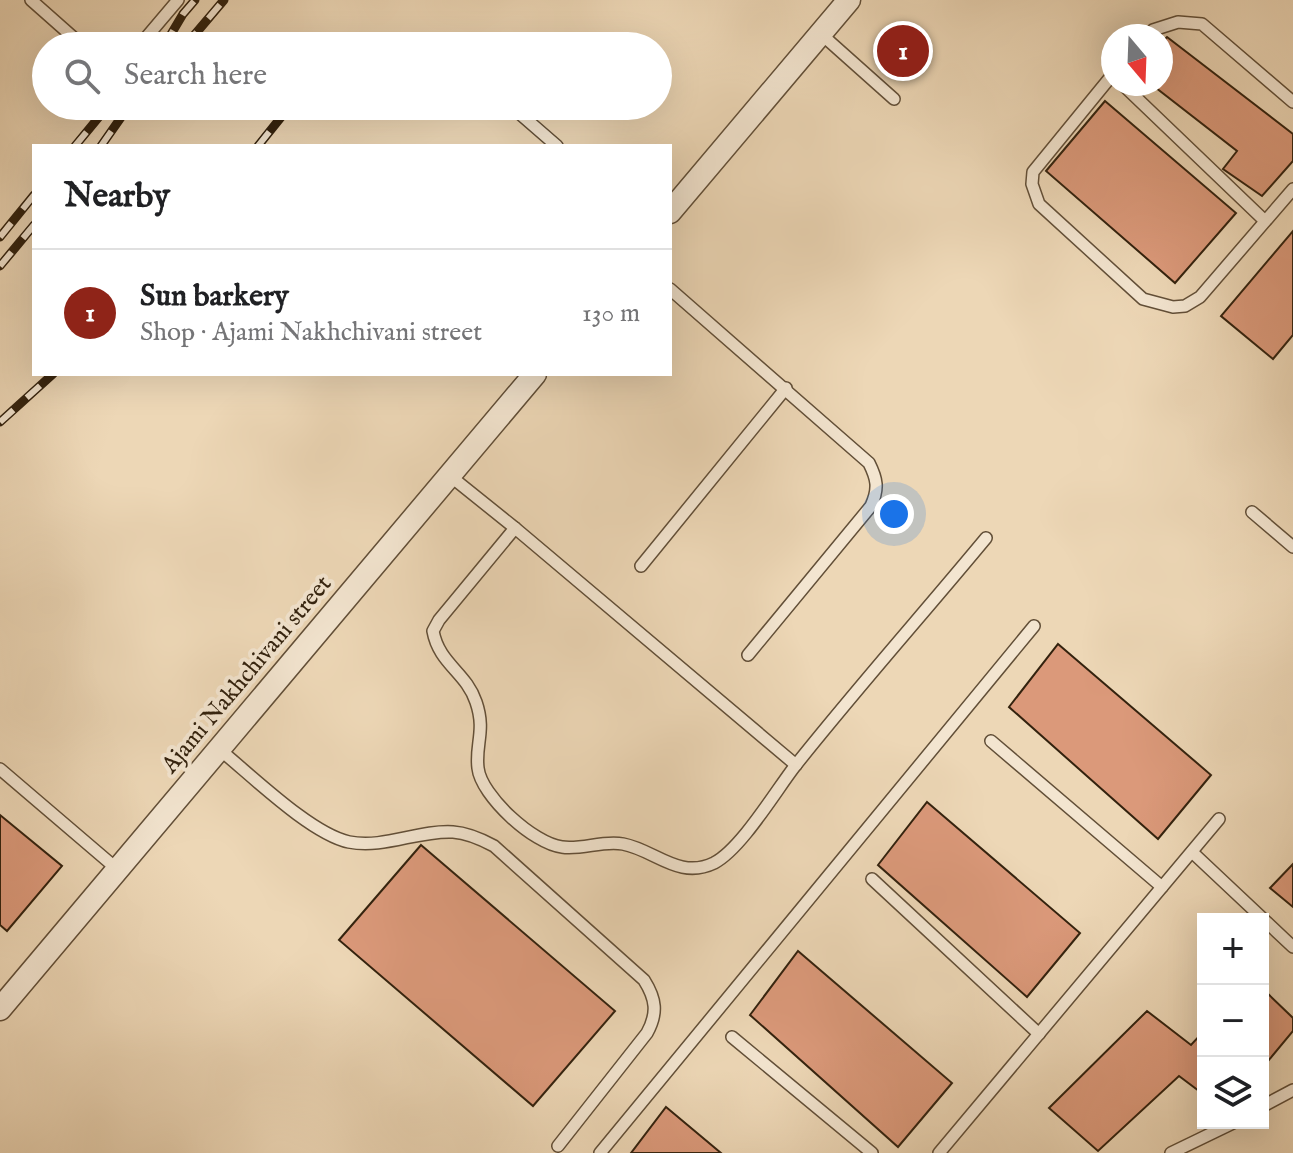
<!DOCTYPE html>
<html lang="en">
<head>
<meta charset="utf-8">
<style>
	:root { --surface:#fff; --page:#f2f2f2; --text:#202124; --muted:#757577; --line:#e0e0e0; --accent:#8f2418 }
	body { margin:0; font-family:"IM FELL English",serif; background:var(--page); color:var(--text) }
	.controls { position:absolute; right:24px; bottom:24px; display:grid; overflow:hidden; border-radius:0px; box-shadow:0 8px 32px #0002 }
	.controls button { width:72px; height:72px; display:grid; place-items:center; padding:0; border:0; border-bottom:2px solid var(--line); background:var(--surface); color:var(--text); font:40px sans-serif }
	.compass { position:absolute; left:1101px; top:24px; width:72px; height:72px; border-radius:50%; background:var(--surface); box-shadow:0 8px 32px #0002; rotate:161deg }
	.you { position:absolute; left:894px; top:514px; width:28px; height:28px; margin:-20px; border:6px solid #fff; border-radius:50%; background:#1a73e8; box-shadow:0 0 0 12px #1a73e833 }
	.badge { display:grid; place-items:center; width:52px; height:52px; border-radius:50%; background:var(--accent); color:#fff; font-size:26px; font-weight:700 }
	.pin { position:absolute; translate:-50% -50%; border:4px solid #fff; box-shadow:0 2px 8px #0006 }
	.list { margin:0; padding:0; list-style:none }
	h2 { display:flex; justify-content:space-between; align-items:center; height:104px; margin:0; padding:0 32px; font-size:34px }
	h2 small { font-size:26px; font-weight:400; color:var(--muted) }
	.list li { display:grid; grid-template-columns:52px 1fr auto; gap:24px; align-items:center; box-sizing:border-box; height:128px; padding:0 32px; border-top:2px solid var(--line) }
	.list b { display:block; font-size:30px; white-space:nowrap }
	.list p { margin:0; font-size:26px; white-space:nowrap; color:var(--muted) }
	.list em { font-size:26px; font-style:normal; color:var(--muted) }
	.icon { flex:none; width:44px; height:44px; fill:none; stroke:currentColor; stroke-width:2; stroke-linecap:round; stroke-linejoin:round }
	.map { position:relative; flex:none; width:1293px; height:1153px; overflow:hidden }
	.search { position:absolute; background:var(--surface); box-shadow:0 8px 32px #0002; left:32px; top:32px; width:640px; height:88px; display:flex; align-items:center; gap:20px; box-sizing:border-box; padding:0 28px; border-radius:44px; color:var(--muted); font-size:30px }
	.panel { position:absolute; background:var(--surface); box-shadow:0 8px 32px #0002; left:32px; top:144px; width:640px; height:232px; border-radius:0px }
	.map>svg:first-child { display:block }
</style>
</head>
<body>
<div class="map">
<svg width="1293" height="1153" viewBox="0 0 1293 1153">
	<rect width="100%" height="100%" fill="#edd7b6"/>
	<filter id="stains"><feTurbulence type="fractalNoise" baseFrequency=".0025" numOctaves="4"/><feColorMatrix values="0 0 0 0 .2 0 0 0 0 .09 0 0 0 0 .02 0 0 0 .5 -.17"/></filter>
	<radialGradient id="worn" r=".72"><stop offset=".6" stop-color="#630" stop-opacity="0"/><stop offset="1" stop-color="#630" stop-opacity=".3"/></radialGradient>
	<!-- building -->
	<g fill="#db997a" stroke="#33220e" stroke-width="2">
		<polygon points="1167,37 1293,134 1293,161 1262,196 1223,169 1237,151 1151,84 1161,84 1161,43"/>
		<polygon points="1105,101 1236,213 1175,283 1046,171"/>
		<polygon points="1293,231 1293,335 1273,359 1221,316"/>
		<polygon points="1058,644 1211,775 1158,839 1009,707"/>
		<polygon points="927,802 1080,933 1027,997 878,865"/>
		<polygon points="0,815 62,866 7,931 0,925"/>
		<polygon points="421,845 615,1011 533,1106 339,940"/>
		<polygon points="1293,864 1293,907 1270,888"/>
		<polygon points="798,951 952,1083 898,1147 750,1015"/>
		<polygon points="1263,989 1293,1018 1293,1031 1263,1067"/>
		<polygon points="1147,1011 1191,1045 1203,1032 1203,1094 1179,1076 1098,1151 1049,1108"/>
		<polygon points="666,1107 721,1153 631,1153"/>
	</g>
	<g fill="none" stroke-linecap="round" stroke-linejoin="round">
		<defs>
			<g id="service">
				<polyline points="31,0 83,46"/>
				<polyline points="820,33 894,99"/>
				<polyline points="1148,36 1153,30 1178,22 1202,24 1293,102"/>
				<polyline points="139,46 178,0"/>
				<polyline points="1113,74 1033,172 1032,184 1039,204 1143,299 1173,307 1185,306 1200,297 1293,189"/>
				<polyline points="1122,84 1265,221"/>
				<polyline points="511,106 557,146"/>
				<path d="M670,289L869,463C877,479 879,488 871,506L748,655"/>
				<polyline points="449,475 515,528 796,765"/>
				<polyline points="1252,512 1293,547"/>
				<path d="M515,528L439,620L433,631C439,664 466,672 476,702C486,731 475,744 478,768C481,796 534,844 562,847C582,850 603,840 623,844C655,850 679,880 714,863C741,849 775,792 795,766C857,688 923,614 986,538"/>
				<polyline points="641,566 786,388"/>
				<polyline points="991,741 1162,887"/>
				<path d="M219,749C251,775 311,834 349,842C384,849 418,830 453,832C468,833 481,839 494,846L644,980C656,999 658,1013 647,1033L558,1146"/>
				<polyline points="0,769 117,869"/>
				<polyline points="1192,852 1293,947"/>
				<polyline points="872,879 1039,1034"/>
				<polyline points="732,1037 872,1153"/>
				<polyline points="1263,1106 1293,1090"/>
				<polyline points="600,1153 1034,626"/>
				<polyline points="939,1153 1219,819"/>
				<polyline points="1171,1153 1233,1123"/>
			</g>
			<g id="minor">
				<polyline points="670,212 849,0"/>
				<polyline points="0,1009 535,374"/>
			</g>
		</defs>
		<!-- service casing -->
		<use href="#service" stroke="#624f38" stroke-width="14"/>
		<!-- minor casing -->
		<use href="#minor" stroke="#624f38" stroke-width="25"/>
		<!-- service -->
		<use href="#service" stroke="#f3e5d0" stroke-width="11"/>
		<!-- minor -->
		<use href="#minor" stroke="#f3e5d0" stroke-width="22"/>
		<defs>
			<g id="rail">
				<polyline points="164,46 183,14 195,0"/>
				<polyline points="185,46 224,0"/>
				<polyline points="75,146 108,106"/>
				<polyline points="101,146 129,106"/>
				<polyline points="258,146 290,106"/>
				<polyline points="0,237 34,195"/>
				<polyline points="0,266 34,225"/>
				<polyline points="0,422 53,374"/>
			</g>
		</defs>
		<!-- rail casing -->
		<use href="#rail" stroke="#33220e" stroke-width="9"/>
		<!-- rail -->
		<use href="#rail" stroke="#f3e5d0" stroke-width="6" stroke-dasharray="18" stroke-linecap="butt"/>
	</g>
	<g text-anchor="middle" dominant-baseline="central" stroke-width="8" stroke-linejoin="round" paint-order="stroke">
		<!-- street labels -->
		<g font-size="24" fill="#33220e" stroke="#f3e5d0">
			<text transform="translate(247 675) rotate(-50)">Ajami Nakhchivani street</text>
		</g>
	</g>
	<rect width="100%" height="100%" filter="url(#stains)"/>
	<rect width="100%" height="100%" fill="url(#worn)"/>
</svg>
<div class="controls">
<button>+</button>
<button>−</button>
<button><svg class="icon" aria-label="layers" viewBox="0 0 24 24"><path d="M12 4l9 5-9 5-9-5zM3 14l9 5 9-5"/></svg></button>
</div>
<svg class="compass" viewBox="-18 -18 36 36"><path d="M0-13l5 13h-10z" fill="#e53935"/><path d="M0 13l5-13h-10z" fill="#757577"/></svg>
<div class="you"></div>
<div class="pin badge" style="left:903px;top:51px">1</div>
<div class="search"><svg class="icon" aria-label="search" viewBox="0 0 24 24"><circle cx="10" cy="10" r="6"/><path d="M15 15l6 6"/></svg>Search here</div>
<section class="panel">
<h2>Nearby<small></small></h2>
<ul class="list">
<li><span class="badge">1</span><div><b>Sun barkery</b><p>Shop · Ajami Nakhchivani street</p></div><em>130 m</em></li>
</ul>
</section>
</div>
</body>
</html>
